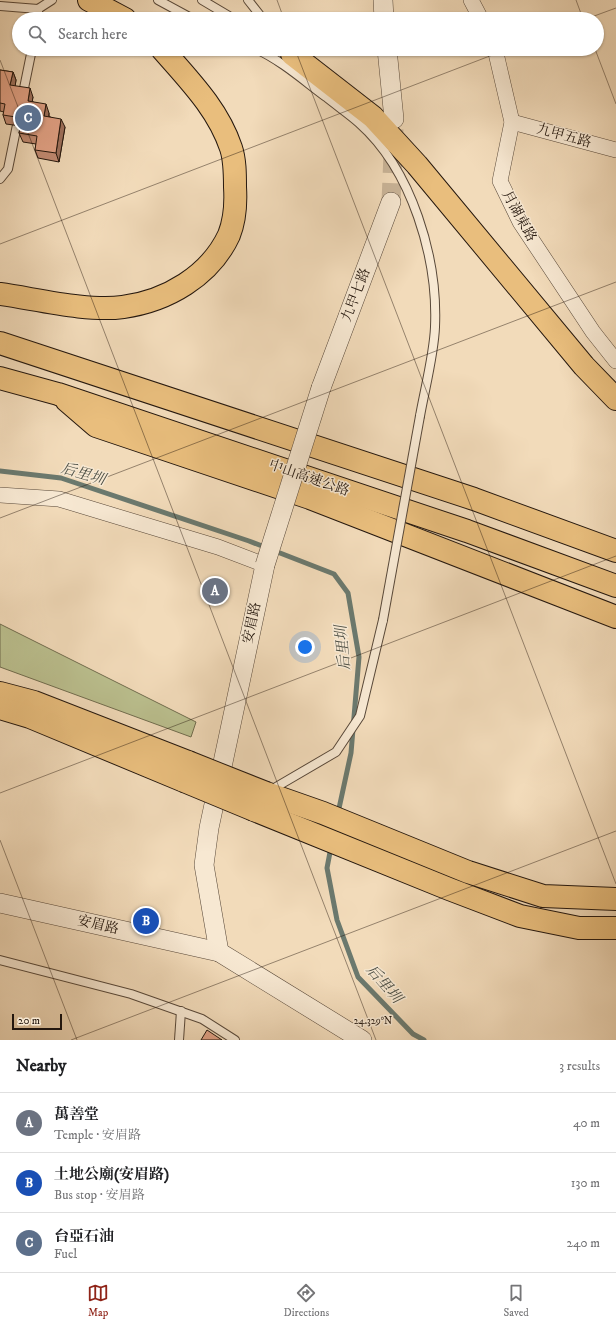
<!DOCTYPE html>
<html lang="en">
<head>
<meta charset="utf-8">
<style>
	:root { --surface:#fff; --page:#f2f2f2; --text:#202124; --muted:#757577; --line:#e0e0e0; --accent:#8f2418 }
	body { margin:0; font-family:"IM FELL DW Pica","Noto Serif TC",serif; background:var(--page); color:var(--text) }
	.scale { position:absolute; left:12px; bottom:10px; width:50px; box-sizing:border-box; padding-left:4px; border:2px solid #24170e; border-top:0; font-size:11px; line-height:14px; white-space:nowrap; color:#24170e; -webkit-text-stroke:3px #f7e8d2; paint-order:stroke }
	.you { position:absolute; left:305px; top:647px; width:14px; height:14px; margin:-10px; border:3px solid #fff; border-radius:50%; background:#1a73e8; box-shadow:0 0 0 6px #1a73e833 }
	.badge { display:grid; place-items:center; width:26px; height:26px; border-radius:50%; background:var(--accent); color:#fff; font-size:13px; font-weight:700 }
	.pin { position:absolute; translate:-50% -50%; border:2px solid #fff; box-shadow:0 1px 4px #0006 }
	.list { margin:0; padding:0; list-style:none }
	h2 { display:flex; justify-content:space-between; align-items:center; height:52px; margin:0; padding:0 16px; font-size:17px }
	h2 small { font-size:13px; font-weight:400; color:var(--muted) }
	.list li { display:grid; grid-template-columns:26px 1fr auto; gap:12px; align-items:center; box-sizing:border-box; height:60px; padding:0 16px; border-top:1px solid var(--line) }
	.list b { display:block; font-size:15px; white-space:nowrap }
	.list p { margin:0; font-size:13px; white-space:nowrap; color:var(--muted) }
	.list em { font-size:13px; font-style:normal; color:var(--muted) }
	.icon { flex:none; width:22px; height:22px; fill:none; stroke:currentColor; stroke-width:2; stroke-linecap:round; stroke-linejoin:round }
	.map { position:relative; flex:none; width:616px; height:1040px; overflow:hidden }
	.search { position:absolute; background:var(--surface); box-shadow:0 1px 3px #0004; left:12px; right:12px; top:12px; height:44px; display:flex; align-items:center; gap:10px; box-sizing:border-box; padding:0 14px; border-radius:22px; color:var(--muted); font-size:15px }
	.sheet { height:232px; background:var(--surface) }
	nav { display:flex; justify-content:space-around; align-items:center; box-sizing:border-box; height:56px; border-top:1px solid var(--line); background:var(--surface); font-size:11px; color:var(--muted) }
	nav a { display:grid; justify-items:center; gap:2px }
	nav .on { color:var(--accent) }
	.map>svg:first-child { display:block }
</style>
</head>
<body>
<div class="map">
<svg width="616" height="1040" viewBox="0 0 616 1040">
	<rect width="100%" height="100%" fill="#f2dbba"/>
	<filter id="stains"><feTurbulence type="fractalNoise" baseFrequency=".005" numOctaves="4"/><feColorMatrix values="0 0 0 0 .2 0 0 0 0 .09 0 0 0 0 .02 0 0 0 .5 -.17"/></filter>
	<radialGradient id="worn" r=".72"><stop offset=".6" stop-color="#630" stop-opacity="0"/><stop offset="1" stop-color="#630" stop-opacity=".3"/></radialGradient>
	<!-- green -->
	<polygon fill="#bbc08f" stroke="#706c4e" points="0,624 196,722 191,737 0,667"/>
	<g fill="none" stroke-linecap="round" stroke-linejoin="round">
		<!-- stream -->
		<g stroke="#6b796e" stroke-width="5">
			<polyline points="0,471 61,478 249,541 334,574 348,593 359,657 351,753 338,813"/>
			<polyline points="331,847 327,868 337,920 358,977 413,1034 424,1040"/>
		</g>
		<!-- tertiary-tunnel -->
		<polyline stroke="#c9b498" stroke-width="19" stroke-dasharray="19 10" stroke-linecap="butt" points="391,202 394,129"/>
		<defs>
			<g id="service">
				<polyline points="158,0 193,19"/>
				<polyline points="202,0 234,19"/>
				<polyline points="248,0 263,19"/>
				<polyline points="0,6 38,9 52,0"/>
				<polyline points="38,19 38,9"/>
				<path d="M256,49C282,61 303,80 326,97C337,106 349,114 359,123C412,170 438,258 435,327C434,354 425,388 420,416"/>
				<polyline points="22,98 32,49"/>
				<polyline points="0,179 8,169 19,115"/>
				<polyline points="271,790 336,752 360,716 383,620"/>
				<polyline points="0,960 131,994 202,1019 235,1040"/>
				<polyline points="179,1040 181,1011"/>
			</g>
			<g id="minor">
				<polyline points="471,0 481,19"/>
				<polyline points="495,49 512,122 500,181 520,222 593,332 616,361"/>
				<polyline points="512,122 616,150"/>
				<polyline points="0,495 59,499 218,547 265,565"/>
			</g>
			<g id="tertiary">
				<polyline points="383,0 384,19"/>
				<polyline points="387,49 394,119"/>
				<polyline points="321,388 391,202"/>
				<polyline points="0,903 219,952 362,1040"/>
				<polyline points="219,952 204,865 209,828 265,565"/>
			</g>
			<g id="motorway">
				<polyline points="89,0 125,19"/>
				<polyline points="292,54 373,117 417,165 584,366 616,399"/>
				<path d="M0,294C36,299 88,312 123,307C167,301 210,276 229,235C235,220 236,203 235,187C235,174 235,160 231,148C218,109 189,80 162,49"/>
				<polyline points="0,343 474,499 616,551"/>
				<polyline points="0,378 58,394 467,531 616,586"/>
				<polyline points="67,401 96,426 310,498 616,617"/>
				<polyline points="0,693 34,702 188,762"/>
				<polyline points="0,708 30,717 184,781"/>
				<polyline points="266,793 323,813 468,872 543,896 616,899"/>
				<polyline points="254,810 449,889 520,916 579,928 616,928"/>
			</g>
		</defs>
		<!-- service casing -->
		<use href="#service" stroke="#584839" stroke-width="10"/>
		<!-- minor casing -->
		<use href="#minor" stroke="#584839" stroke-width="16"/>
		<!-- tertiary casing -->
		<use href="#tertiary" stroke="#584839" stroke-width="20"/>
		<!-- motorway casing -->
		<use href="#motorway" stroke="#24170e" stroke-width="24"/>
		<!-- service -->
		<use href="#service" stroke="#f7e8d2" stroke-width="8"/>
		<!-- minor -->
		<use href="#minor" stroke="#f7e8d2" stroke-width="15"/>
		<!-- tertiary -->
		<use href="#tertiary" stroke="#f7e8d2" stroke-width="19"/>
		<!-- motorway -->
		<use href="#motorway" stroke="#e9be7d" stroke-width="22"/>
		<defs>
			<polyline id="service-bridge" points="383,620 420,416"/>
			<polyline id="tertiary-bridge" points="265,565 321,388"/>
			<g id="motorway-bridge">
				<polyline points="188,762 266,793"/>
				<polyline points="184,781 254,810"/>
			</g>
		</defs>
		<!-- service-bridge casing -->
		<use href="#service-bridge" stroke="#584839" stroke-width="10" stroke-linecap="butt"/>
		<!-- tertiary-bridge casing -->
		<use href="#tertiary-bridge" stroke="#584839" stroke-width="20" stroke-linecap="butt"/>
		<!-- motorway-bridge casing -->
		<use href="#motorway-bridge" stroke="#24170e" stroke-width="24" stroke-linecap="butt"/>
		<!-- service-bridge -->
		<use href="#service-bridge" stroke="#f7e8d2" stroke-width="8"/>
		<!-- tertiary-bridge -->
		<use href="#tertiary-bridge" stroke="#f7e8d2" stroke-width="19"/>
		<!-- motorway-bridge -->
		<use href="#motorway-bridge" stroke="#e9be7d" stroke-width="22"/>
	</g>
	<!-- wall -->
	<polygon fill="#c38c74" stroke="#24170e" points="0,70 13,72 16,80 15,86 33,97 32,101 49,113 49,116 65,127 59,162 38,158 35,150 36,144 23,142 19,133 21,126 6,124 3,115 4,112 0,111"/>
	<!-- shaded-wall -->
	<g fill="#9f725e" stroke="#24170e">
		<polygon points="13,72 16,80 14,94 10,85"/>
		<polygon points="30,88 33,97 31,109 28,101"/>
		<polygon points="46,104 49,113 48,124 44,116"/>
		<polygon points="61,119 65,127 59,162 56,153"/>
	</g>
	<!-- building -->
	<g fill="#e3a387" stroke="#24170e">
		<polygon points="0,70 13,72 10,85 30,88 28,101 46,104 44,116 61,119 56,153 35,150 37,136 19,133 22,118 3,115 5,104 0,103"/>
		<polygon points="207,1030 222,1040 201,1040"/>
	</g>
	<!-- ticks -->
	<path fill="none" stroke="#24170e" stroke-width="1" stroke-opacity="0.45" d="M277,0L284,19M576,0L583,19M586,19L616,8M295,49L616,884M595,49L616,104M0,60L376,1040M0,244L508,49M0,518L616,282M0,793L616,556M0,840L77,1040M71,1040L616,831"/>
	<g text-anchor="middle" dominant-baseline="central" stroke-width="3" stroke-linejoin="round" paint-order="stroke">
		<!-- street labels -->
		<g font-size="14" fill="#24170e" stroke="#f7e8d2">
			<text transform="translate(564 136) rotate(15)">九甲五路</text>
			<text transform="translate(519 216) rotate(61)">月湖東路</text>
			<text transform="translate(356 295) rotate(-69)">九甲七路</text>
			<text transform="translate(309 478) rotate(19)">中山高速公路</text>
			<text transform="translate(252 623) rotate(-78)">安眉路</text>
			<text transform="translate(98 925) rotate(13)">安眉路</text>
		</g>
		<!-- water labels -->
		<g font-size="15" font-style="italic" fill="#4e5046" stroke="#f7e8d2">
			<text transform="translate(83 474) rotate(16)">后里圳</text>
			<text transform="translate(343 648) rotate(-95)">后里圳</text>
			<text transform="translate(384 984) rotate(49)">后里圳</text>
		</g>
	</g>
	<g font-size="10" text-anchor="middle" fill="#24170e" stroke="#f7e8d2" stroke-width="3" stroke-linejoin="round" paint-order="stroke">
		<text x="373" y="1024">24.329°N</text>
	</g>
	<rect width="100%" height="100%" filter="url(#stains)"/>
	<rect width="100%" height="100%" fill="url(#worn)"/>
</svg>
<div class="scale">20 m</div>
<div class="you"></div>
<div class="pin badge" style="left:215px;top:591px;background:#6b7280">A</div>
<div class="pin badge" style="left:146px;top:921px;background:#1a4fb4">B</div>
<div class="pin badge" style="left:28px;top:118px;background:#5c6f8a">C</div>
<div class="search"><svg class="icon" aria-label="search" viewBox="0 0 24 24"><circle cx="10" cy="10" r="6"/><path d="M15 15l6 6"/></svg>Search here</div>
</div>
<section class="sheet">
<h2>Nearby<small>3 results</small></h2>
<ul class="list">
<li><span class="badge" style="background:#6b7280">A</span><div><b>萬善堂</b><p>Temple · 安眉路</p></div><em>40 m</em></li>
<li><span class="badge" style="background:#1a4fb4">B</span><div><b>土地公廟(安眉路)</b><p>Bus stop · 安眉路</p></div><em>130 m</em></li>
<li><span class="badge" style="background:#5c6f8a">C</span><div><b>台亞石油</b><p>Fuel</p></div><em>240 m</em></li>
</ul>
</section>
<nav>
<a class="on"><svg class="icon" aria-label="map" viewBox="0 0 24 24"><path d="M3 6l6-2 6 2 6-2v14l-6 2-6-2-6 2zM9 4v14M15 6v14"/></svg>Map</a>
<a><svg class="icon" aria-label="directions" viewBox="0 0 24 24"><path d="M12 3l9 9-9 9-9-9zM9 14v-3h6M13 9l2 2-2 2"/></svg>Directions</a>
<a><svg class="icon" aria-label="saved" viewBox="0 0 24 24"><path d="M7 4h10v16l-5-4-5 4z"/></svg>Saved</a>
</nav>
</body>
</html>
